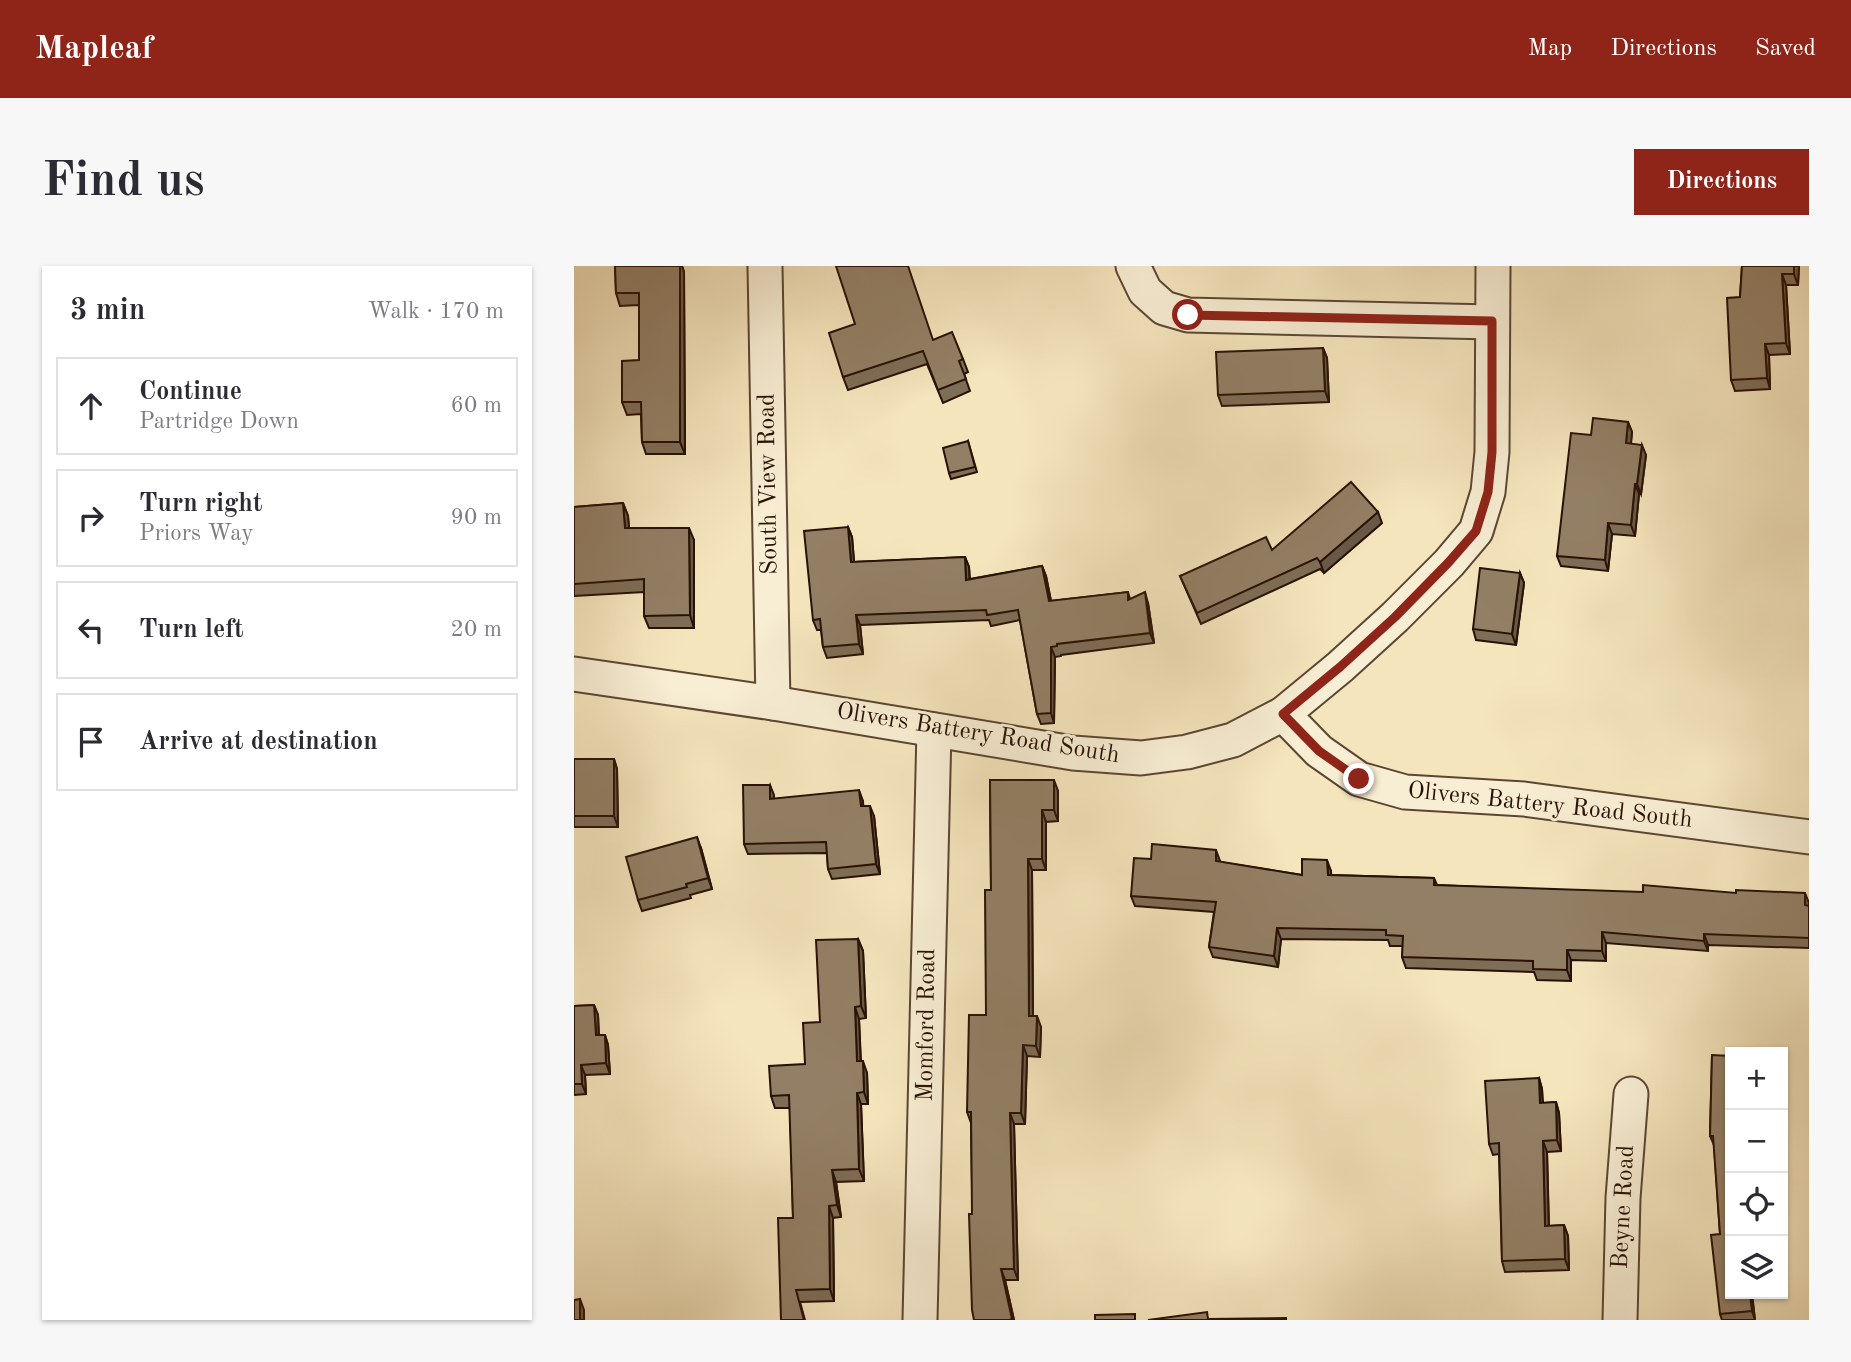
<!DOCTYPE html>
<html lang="en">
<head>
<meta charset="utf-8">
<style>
	:root { --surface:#fff; --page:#f7f7f7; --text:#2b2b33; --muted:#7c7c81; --line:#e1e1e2; --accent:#8f2418 }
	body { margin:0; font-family:"Old Standard TT",serif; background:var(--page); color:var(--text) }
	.controls { position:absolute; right:21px; bottom:21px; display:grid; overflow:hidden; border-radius:0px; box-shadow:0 2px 5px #0004 }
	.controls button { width:63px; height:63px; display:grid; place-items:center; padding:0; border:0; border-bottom:2px solid var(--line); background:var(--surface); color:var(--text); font:35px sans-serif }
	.stop { position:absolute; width:21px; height:21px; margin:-16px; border:5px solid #8f2418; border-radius:50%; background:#fff }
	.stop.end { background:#8f2418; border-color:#fff; box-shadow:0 2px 7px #0008 }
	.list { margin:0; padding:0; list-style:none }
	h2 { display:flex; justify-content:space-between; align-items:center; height:91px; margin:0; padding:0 28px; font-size:30px }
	h2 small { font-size:23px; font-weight:400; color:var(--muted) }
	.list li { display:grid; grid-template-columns:46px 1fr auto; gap:21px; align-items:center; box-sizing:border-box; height:98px; margin:0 14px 14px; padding:0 14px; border:2px solid var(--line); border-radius:0px }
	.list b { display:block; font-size:26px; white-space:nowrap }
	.list p { margin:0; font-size:23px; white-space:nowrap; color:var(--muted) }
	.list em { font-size:23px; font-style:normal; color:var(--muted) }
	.icon { flex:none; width:38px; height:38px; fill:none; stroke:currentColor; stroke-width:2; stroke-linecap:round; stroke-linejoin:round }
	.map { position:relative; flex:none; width:1235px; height:1054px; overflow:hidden; border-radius:0px }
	header { display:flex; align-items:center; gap:42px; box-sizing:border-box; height:98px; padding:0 35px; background:var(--accent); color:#fff }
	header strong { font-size:33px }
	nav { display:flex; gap:38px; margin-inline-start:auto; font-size:24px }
	.intro { display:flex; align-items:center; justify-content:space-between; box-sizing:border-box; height:168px; padding:0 42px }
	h1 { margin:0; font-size:49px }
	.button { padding:18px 32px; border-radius:0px; background:var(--accent); color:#fff; font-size:24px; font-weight:700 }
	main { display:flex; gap:42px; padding:0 42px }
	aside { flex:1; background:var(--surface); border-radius:0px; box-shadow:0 2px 5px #0004 }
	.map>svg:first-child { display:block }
</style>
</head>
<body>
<header>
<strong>Mapleaf</strong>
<nav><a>Map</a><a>Directions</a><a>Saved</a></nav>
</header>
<div class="intro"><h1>Find us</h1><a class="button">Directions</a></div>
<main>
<aside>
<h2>3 min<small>Walk · 170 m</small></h2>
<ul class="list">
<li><svg class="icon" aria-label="ahead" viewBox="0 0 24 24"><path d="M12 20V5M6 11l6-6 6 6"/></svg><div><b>Continue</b><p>Partridge Down</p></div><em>60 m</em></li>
<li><svg class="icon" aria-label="right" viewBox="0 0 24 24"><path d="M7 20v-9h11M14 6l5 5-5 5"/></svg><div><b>Turn right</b><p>Priors Way</p></div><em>90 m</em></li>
<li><svg class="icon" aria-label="left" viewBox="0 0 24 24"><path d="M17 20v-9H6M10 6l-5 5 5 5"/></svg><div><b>Turn left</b></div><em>20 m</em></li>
<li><svg class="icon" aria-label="arrive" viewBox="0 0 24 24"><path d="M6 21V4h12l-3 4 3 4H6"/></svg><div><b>Arrive at destination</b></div></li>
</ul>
</aside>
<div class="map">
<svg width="1235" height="1054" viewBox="0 0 1235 1054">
	<rect width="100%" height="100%" fill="#f5e5bd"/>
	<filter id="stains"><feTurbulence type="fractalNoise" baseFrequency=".00286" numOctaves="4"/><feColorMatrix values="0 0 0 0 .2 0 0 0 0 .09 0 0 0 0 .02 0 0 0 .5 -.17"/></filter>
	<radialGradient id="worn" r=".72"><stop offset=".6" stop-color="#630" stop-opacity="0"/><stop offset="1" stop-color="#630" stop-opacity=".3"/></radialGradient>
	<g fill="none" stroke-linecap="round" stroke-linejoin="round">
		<defs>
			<g id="minor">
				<polyline points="191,0 199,437"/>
				<polyline points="559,0 571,25 590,42 614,49 918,56"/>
				<polyline points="0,408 199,437 499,487 567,492 613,486 659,474 709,448 745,485 785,513 831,526 950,533 1235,571"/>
				<polyline points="709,448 766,401 821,351 875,297 902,265 914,226 918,186 919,0"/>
				<polyline points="346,1054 360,464"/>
				<polyline points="1046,1054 1049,932 1057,828"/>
			</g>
		</defs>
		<!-- minor casing -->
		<use href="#minor" stroke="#5c4633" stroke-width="37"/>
		<!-- minor -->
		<use href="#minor" stroke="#f8eed4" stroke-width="33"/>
	</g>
	<!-- wall -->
	<g fill="#7e6d57" stroke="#291105" stroke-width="2">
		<polygon points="41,0 108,0 110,6 111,188 72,188 68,176 67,148 53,149 48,136 65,94 65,39 46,40 42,27"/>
		<polygon points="1168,0 1225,0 1224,19 1212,19 1216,88 1195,89 1196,123 1161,125 1157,114 1166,31"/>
		<polygon points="359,74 389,93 394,106 390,108 396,125 369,137 353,98 274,124 269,111"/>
		<polygon points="749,82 753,92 755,136 648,140 644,129"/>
		<polygon points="1054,156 1058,166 1057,177 1072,189 1067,228 1065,228 1061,270 1038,268 1034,305 987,300 983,290 1017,169"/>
		<polygon points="394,175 403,206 377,213 375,207"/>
		<polygon points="49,237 54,250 55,262 120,274 120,362 75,362 70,350 70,326 0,330 0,241"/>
		<polygon points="808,257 750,307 746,303 627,358 606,310 698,284"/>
		<polygon points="274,261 278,271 280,296 391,291 395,301 396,313 468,300 472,310 477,335 554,326 556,333 574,337 580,377 487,389 487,390 481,391 480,457 467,458 463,448 446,354 417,360 415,354 286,359 289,388 253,392 249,381 247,364 243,364 239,354"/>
		<polygon points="946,307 950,317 942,379 902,374 899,363"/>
		<polygon points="0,493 40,493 43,503 44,561 0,561"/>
		<polygon points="416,514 484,525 484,555 472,556 472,604 458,604 459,750 467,761 466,791 453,790 451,858 440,858 444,1014 431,1014 440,1054 400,1054 397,857 393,846 412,749 417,624"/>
		<polygon points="196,519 200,533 289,535 289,540 300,550 306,608 258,613 254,603 253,587 174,588 170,578"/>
		<polygon points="127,582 138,623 116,629 117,632 68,645 64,634"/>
		<polygon points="577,593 646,595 646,596 728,609 757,605 757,609 860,612 863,619 1235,637 1235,682 1134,679 1134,685 1032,677 1032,695 997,694 997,715 963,714 960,706 832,702 828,691 829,680 816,680 814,674 707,673 704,701 639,691 635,681 640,646 561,640 557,630"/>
		<polygon points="284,673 289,685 292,752 285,753 287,795 293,807 294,838 287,838 290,915 262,916 267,951 259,952 260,1035 226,1036 231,1054 207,1054 219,952 216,842 201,842 197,830 231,798 246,756"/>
		<polygon points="20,739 24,749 25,769 31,769 34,779 36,808 11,809 12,828 0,829 0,740"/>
		<polygon points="1138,789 1156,1028 1178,1028 1181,1054 1148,1054 1146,1048 1146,968 1140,879 1136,870"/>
		<polygon points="965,812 968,823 969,837 982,836 985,847 987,885 973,886 975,960 990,959 994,970 995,1004 931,1006 928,995 925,888 919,889 915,878"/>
	</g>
	<!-- shaded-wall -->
	<g fill="#675947" stroke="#291105" stroke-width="2">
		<polygon points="106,0 108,0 110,6 111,188 106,176"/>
		<polygon points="1220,0 1225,0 1224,19 1220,8"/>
		<polygon points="1208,8 1212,19 1216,88 1212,77"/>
		<polygon points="1191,78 1195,89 1196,123 1193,112"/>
		<polygon points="749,82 753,92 755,136 751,125"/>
		<polygon points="1054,156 1058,166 1056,187 1052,177"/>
		<polygon points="1068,179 1072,189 1067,228 1063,218"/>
		<polygon points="1061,218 1065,228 1061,270 1057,259"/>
		<polygon points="49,237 54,250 56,274 51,262"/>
		<polygon points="804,246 808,257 750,307 746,296"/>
		<polygon points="1034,257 1038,268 1034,305 1031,294"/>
		<polygon points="274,261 278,271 281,306 277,296"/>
		<polygon points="115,262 120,274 120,362 116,349"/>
		<polygon points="391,291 395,301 396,324 392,314"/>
		<polygon points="468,300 472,310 479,345 475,335"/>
		<polygon points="946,307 950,317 942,379 938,368"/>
		<polygon points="571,326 574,337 580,377 576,367"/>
		<polygon points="282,349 286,359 289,388 285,378"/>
		<polygon points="477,381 481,391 480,457 477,447"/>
		<polygon points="40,493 43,503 44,561 40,550"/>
		<polygon points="480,514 484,525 484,555 480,544"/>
		<polygon points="196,519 200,529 200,544 196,533"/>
		<polygon points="285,524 289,535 290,551 287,540"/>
		<polygon points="296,540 300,550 306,608 302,598"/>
		<polygon points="468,544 472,556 472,604 468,593"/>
		<polygon points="123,571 127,582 138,623 134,612"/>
		<polygon points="642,584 646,595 645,606 642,595"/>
		<polygon points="454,593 458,604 459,761 455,750"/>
		<polygon points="753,594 757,605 758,620 754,609"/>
		<polygon points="1231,627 1235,637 1235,650 1231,639"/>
		<polygon points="703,662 707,673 704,701 700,690"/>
		<polygon points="1028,666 1032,677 1032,695 1028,685"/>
		<polygon points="1130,668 1134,679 1134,685 1130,675"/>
		<polygon points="284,673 289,685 292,752 287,740"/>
		<polygon points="993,684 997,694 997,715 993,704"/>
		<polygon points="20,739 24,749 25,779 22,769"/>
		<polygon points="281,741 285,753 287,807 283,795"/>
		<polygon points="463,750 467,761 466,791 462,780"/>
		<polygon points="31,769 34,779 36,808 32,797"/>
		<polygon points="449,779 453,790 451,858 447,847"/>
		<polygon points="289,795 293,807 294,838 290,826"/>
		<polygon points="7,799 11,809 12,828 8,818"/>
		<polygon points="965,812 968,823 969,848 966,837"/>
		<polygon points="283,827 287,838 290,915 285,903"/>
		<polygon points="982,836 985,847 987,885 983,874"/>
		<polygon points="436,847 440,858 444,1014 440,1003"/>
		<polygon points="969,875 973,886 975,970 971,960"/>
		<polygon points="258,904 262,916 267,951 263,939"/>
		<polygon points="255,940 259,952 260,1035 256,1023"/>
		<polygon points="990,959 994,970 995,1004 991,993"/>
		<polygon points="427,1003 431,1014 440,1054 438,1053"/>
		<polygon points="1176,1028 1178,1028 1181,1054 1178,1045"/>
		<polygon points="6,1033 10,1044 10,1054 6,1054"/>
	</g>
	<!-- building -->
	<g fill="#937f65" stroke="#291105" stroke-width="2">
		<polygon points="41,0 106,0 106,176 68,176 67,136 48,136 48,95 65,94 65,27 42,27"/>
		<polygon points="262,0 334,0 359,74 378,66 389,93 385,95 392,113 364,124 349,85 269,111 255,67 281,58"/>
		<polygon points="1168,0 1220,0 1220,8 1208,8 1212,77 1191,78 1193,112 1157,114 1153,32 1166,31"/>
		<polygon points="749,82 751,125 644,129 642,86"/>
		<polygon points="1019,152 1054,156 1052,177 1068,179 1063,218 1061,218 1057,259 1034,257 1031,294 983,290 997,167 1017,169"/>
		<polygon points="394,175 401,201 375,207 369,182"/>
		<polygon points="777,216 804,246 746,296 743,292 623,347 606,310 692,271 698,284"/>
		<polygon points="49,237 51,262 115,262 116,349 70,350 70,313 0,318 0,241"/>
		<polygon points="274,261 277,296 391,291 392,314 468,300 475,335 554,326 554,334 571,326 576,367 483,378 483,380 477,381 477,447 463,448 444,344 413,349 412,344 282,349 285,378 249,381 246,353 239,354 230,265"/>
		<polygon points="906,302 946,307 938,368 899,363"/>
		<rect x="0" y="493" width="40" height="57"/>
		<polygon points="416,514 480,514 480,544 468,544 468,593 454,593 455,750 463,750 462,780 449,779 447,847 436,847 440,1003 427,1003 438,1053 435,1054 400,1054 398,1044 395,948 398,948 397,846 393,846 395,749 412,749 411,624 417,624"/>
		<polygon points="169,519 196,519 196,533 285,524 287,540 296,540 302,598 254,603 252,576 170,578"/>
		<polygon points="123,571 134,612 112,618 113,621 64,634 52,591"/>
		<polygon points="578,578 642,584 642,595 728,609 728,593 753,594 754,609 860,612 860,619 1069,626 1069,619 1162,627 1162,624 1231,627 1231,639 1235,640 1235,672 1130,668 1130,675 1028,666 1028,685 993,684 993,704 959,703 959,695 828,691 829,670 812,669 812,664 703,662 700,690 635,681 642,636 557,630 560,592 577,593"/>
		<polygon points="284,673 287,740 281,741 283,795 289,795 290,826 283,827 285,903 258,904 263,939 255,940 256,1023 222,1024 230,1054 207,1054 204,952 219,952 215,829 197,830 195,800 231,798 229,757 246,756 242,674"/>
		<polygon points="20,739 22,769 31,769 32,797 7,799 8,818 0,818 0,740"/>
		<polygon points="1138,789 1156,790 1156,1028 1176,1028 1178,1045 1146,1048 1137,969 1146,968 1139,870 1136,870"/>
		<polygon points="965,812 966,837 982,836 983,874 969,875 971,960 990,959 991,993 928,995 925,877 915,878 911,815"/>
		<polygon points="6,1033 6,1054 0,1054 0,1034"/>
		<polygon points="633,1046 634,1053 712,1052 712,1054 574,1054"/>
		<polygon points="561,1048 561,1054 521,1054 521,1049"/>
	</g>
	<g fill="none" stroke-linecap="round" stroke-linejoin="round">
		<!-- route -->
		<polyline stroke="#8f2418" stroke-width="9" points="614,49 918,55 918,186 914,226 902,265 874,297 821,351 766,401 709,448 745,485 785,513"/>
	</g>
	<g text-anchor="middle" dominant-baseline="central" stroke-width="6" stroke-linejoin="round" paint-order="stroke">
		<!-- street labels -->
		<g font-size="24" fill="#291105" stroke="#f8eed4">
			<text transform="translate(195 218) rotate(-91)">South View Road</text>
			<text transform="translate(404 468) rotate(9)">Olivers Battery Road South</text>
			<text transform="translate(976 540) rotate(6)">Olivers Battery Road South</text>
			<text transform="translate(353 759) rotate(-89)">Momford Road</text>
			<text transform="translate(1050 941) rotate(-87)">Beyne Road</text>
		</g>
	</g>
	<rect width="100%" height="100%" filter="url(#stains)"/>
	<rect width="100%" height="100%" fill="url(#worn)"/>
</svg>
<div class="controls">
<button>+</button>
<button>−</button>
<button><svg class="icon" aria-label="locate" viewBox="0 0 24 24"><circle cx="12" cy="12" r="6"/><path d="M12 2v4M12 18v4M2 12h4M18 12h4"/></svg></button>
<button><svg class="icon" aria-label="layers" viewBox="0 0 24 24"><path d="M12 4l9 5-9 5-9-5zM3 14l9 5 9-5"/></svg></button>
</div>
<div class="stop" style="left:614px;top:49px"></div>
<div class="stop end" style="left:785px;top:513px"></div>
</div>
</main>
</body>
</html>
